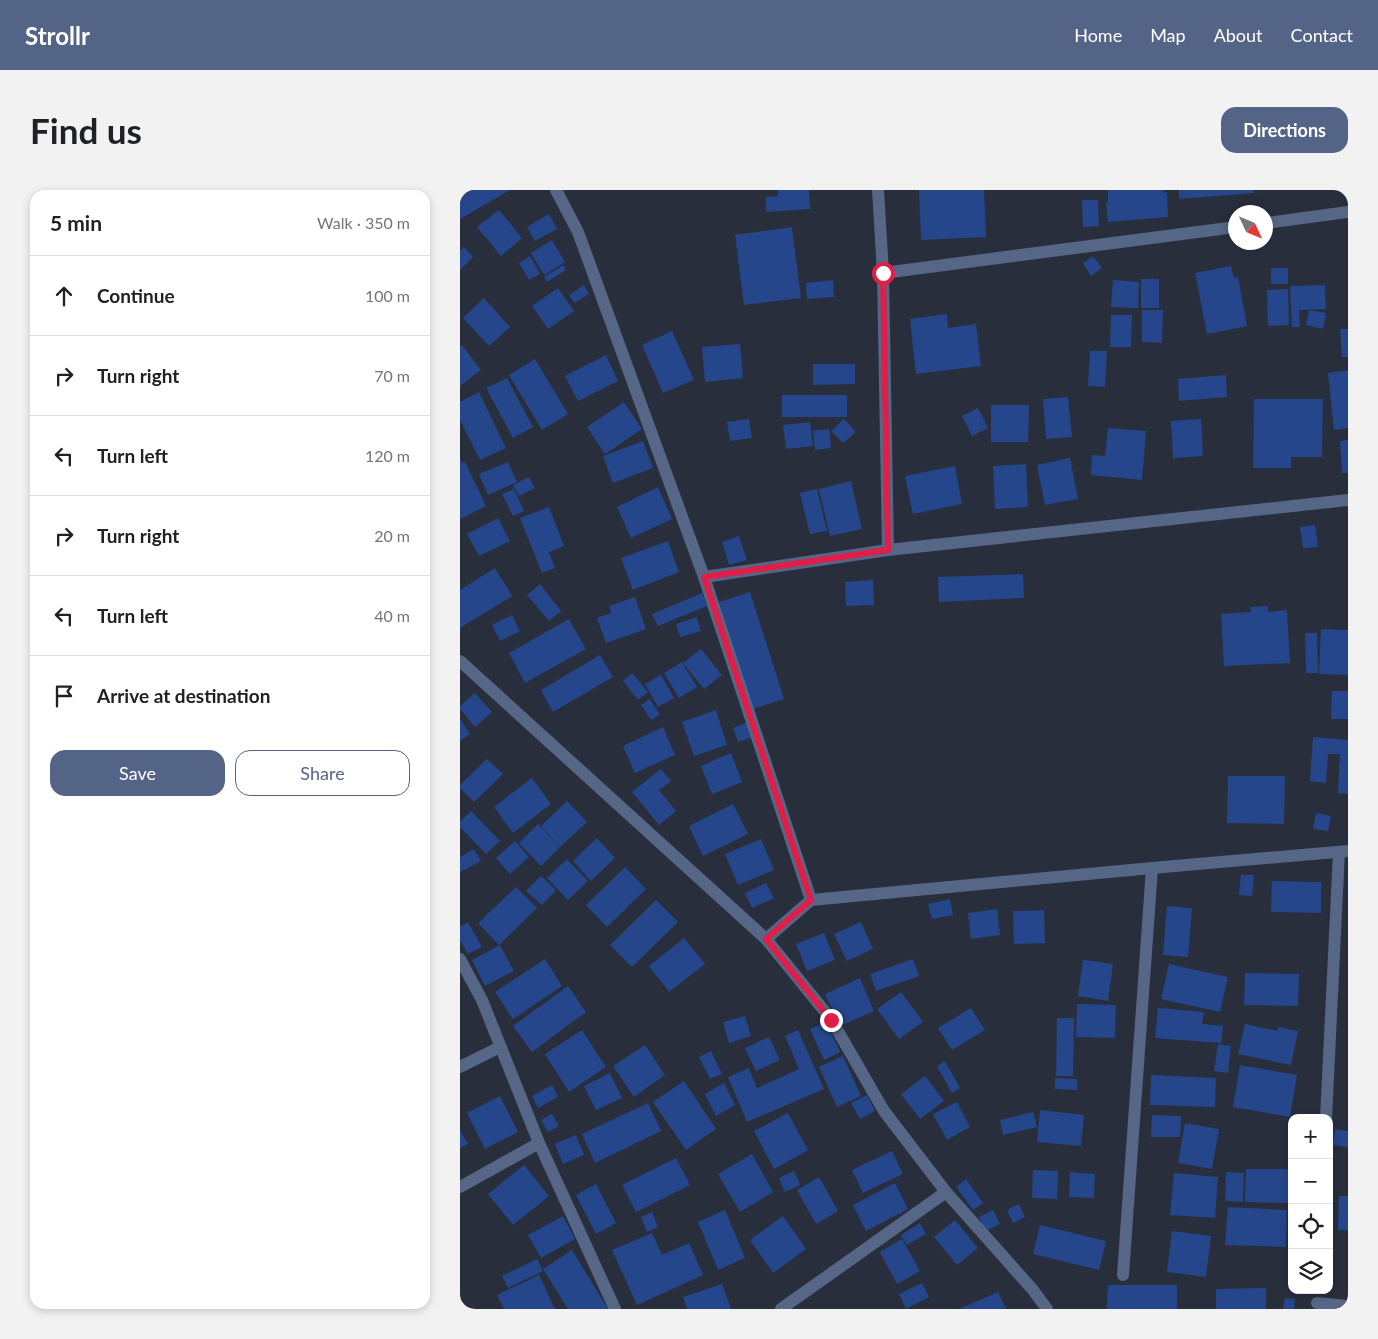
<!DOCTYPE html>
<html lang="en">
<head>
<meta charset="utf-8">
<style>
	:root { --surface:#fff; --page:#f2f2f2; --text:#202124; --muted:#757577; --line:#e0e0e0; --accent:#546486 }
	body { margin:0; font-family:Lato,sans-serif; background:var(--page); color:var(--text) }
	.controls { position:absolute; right:15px; bottom:15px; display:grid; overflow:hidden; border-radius:10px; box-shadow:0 2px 8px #0003 }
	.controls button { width:45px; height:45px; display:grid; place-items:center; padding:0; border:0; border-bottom:1px solid var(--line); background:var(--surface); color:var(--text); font:25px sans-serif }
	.compass { position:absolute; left:768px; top:15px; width:45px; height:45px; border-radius:50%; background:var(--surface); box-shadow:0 2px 8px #0003; rotate:134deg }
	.stop { position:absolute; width:15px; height:15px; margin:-11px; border:4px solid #e11d48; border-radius:50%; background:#fff }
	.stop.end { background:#e11d48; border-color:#fff; box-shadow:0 1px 5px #0008 }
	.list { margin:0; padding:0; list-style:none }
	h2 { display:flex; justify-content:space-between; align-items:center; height:65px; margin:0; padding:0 20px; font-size:21px }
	h2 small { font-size:16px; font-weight:400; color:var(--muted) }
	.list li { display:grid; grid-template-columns:32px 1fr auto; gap:15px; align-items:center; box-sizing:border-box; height:80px; padding:0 20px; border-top:1px solid var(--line) }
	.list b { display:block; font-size:19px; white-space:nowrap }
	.list em { font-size:16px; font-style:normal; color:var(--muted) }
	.actions { display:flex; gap:10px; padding:15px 20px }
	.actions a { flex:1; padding:11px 0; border:1px solid var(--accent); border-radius:15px; text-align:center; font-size:18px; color:var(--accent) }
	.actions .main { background:var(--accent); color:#fff }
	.icon { flex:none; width:28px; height:28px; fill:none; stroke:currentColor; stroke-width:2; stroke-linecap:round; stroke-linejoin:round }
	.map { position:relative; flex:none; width:888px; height:1119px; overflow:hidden; border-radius:15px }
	header { display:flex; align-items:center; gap:30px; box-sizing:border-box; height:70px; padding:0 25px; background:var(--accent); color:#fff }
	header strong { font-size:24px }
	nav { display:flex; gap:28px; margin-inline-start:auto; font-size:18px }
	.intro { display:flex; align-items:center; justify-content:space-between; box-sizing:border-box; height:120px; padding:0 30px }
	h1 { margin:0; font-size:35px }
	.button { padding:12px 22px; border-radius:15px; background:var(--accent); color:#fff; font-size:18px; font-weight:700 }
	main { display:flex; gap:30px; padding:0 30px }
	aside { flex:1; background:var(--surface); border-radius:15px; box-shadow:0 2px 8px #0003 }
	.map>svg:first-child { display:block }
</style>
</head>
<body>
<header>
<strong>Strollr</strong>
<nav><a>Home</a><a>Map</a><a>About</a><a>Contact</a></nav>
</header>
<div class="intro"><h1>Find us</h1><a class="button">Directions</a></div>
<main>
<aside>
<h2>5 min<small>Walk · 350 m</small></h2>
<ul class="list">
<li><svg class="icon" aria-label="ahead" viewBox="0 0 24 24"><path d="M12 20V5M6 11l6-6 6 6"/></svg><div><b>Continue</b></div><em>100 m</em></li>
<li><svg class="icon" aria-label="right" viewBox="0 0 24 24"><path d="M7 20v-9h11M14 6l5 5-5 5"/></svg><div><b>Turn right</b></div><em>70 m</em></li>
<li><svg class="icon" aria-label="left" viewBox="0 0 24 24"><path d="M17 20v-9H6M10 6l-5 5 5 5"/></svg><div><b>Turn left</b></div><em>120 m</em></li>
<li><svg class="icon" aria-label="right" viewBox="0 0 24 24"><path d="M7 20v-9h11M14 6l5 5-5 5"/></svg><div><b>Turn right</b></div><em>20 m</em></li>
<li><svg class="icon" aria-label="left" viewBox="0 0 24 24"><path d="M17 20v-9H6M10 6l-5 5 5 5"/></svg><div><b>Turn left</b></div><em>40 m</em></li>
<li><svg class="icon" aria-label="arrive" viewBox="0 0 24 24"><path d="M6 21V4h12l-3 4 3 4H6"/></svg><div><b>Arrive at destination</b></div></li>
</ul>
<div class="actions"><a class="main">Save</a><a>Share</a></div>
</aside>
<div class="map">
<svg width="888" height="1119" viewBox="0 0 888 1119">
	<rect width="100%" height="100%" fill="#282e3c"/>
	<!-- building -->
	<g fill="#25468b">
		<polygon points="0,0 50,0 0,29"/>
		<polygon points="318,0 349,0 350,19 306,22 306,7 318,6"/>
		<polygon points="459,0 524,0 526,47 461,50"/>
		<polygon points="648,0 703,0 704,3 707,2 708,27 648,32 646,13 648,13"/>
		<polygon points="719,0 793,0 794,3 719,9"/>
		<polygon points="622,10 638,10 639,36 623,37"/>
		<polygon points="39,20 62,48 41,66 17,37"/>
		<polygon points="89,24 97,39 75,51 67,37"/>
		<polygon points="332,37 341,108 284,115 275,45"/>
		<polygon points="92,50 105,72 84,85 71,63"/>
		<polygon points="4,57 13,67 0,80 0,61"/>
		<polygon points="70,66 80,84 69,90 59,73"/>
		<polygon points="633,66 642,78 631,86 623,73"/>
		<polygon points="103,75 106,80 87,92 84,87"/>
		<polygon points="771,76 774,88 778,87 787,136 747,144 735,83"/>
		<rect x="811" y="78" width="17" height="16"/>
		<rect x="681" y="89" width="18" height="29"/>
		<polygon points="373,90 374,107 347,109 346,93"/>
		<polygon points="653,90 679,92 678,118 651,117"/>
		<polygon points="124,95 129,104 114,113 109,105"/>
		<polygon points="865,95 866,119 839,120 840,137 832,137 830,96"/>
		<polygon points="98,98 114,121 88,139 72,116"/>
		<polygon points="828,99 829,135 808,136 807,100"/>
		<polygon points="24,108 50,137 29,156 3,128"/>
		<polygon points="682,120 703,120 702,153 682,152"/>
		<polygon points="849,120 866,123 863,139 846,135"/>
		<polygon points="487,124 488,138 516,134 521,176 456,184 450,129"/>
		<polygon points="651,125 672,125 671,157 650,157"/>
		<polygon points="880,139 888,139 888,167 882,167"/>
		<polygon points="212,141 234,190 203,203 182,155"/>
		<polygon points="280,154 283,188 245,192 242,157"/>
		<polygon points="2,155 21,180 0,196 0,157"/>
		<polygon points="630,161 647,161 645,197 628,196"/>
		<polygon points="146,165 158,191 118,211 105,186"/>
		<polygon points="75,169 108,224 82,240 49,185"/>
		<polygon points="353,174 395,174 395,194 353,195"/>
		<polygon points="888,180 888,238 874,240 868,183"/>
		<polygon points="766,185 767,207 719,211 718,189"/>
		<polygon points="47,188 73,237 53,248 26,198"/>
		<polygon points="19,202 46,258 20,270 0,230 0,212"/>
		<rect x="322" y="205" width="65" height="22"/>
		<polygon points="608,207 612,247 586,249 583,209"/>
		<polygon points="794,209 863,209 862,267 831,267 831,278 793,278"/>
		<polygon points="164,212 182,239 145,264 127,237"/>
		<polygon points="531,215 569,215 568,252 531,252"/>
		<polygon points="518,218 528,238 512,246 502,226"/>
		<polygon points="289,229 292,248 270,251 267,232"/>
		<polygon points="384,229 396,242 383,253 371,241"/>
		<polygon points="741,229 743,266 713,268 711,231"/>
		<polygon points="350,232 353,256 326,259 323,235"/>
		<polygon points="648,238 686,241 682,290 631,285 632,265 645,266"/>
		<polygon points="369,239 371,258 355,260 353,241"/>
		<polygon points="888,250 888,283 882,283 880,251"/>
		<polygon points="183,251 193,278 153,293 143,266"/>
		<polygon points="610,268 618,309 585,315 577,275"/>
		<polygon points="0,269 2,273 5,272 26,316 0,329"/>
		<polygon points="48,272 57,292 28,305 19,284"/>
		<polygon points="566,274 568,317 535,319 533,276"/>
		<polygon points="495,276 502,314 453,324 445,286"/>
		<polygon points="69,287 75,298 59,306 53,295"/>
		<polygon points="391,291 402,339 370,346 359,299"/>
		<polygon points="198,297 212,329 171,348 157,317"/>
		<polygon points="54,299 64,321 53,326 42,304"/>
		<polygon points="357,299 367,341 350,344 340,303"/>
		<polygon points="89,317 104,356 89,362 95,378 82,383 60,328"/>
		<polygon points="38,328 50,351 19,366 7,344"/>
		<polygon points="855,335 858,357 843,358 840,337"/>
		<polygon points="279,346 287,370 269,375 262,352"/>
		<polygon points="208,351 219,382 173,400 161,368"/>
		<polygon points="35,378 52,406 0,438 0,400"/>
		<polygon points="563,384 564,408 479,412 478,387"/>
		<polygon points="413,390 414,415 386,416 385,392"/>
		<polygon points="80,394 101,421 89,431 67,405"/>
		<polygon points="290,402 324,509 293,519 259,412"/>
		<polygon points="242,403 247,416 198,436 192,424"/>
		<polygon points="175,407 186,439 146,453 137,428 151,423 149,416"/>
		<polygon points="808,416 808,422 827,420 830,473 764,476 761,424 791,422 790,417"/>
		<polygon points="52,425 60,441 40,451 32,435"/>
		<polygon points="237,427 241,441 220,447 216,434"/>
		<polygon points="109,429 126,459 65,493 49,463"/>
		<polygon points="861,439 888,440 888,485 859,484"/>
		<polygon points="845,443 857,443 858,483 846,483"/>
		<polygon points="241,459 262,485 244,499 223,473"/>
		<polygon points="140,465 153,487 93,522 81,500"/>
		<polygon points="222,472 237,497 219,508 204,483"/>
		<polygon points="172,483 188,502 178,510 163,491"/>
		<polygon points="201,485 214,508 198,517 185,494"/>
		<polygon points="872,501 888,501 888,529 871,529"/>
		<polygon points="15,503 32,522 15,537 0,519 0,516"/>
		<polygon points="190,509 200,525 191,530 181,515"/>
		<polygon points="256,520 267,555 234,566 222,532"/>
		<polygon points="0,529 10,544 0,551"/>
		<polygon points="288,532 293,547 278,552 273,538"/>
		<polygon points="203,537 215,565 175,583 163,556"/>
		<polygon points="853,547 888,550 888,604 878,603 880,564 868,564 866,593 850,591"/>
		<polygon points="271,563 282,592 252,604 241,576"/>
		<polygon points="27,569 43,584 14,612 0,598 0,595"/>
		<polygon points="201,579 211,591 199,600 216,621 199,635 172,602"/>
		<polygon points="768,586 825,586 824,634 767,633"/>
		<polygon points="72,588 91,614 53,643 34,617"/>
		<polygon points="107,611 127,632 100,657 81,636"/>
		<polygon points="273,614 288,644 243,666 229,636"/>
		<polygon points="11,621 40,651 26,664 0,637 0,632"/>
		<polygon points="856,623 871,626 868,641 853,639"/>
		<polygon points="78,634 100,657 81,676 59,653"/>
		<polygon points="137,648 155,668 131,691 113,671"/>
		<polygon points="301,649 314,680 278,695 265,664"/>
		<polygon points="55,651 69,667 50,684 36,668"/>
		<polygon points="14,659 21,671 0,682 0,667"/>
		<polygon points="107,669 128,691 108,710 87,688"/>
		<polygon points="165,677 186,699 147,737 126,715"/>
		<polygon points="781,685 794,685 792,706 779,705"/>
		<polygon points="81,686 96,700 82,715 66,701"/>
		<polygon points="812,691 861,692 861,723 811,722"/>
		<polygon points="306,693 314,708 292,718 285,703"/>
		<polygon points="56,697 77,718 39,755 18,733"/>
		<polygon points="490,709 493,725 472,729 468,714"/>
		<polygon points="196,710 218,732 172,777 150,755"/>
		<polygon points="707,716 732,718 728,767 703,765"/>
		<polygon points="537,719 540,745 511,749 508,723"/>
		<polygon points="584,720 585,753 554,754 553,721"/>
		<polygon points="8,732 22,757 8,764 0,750 0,737"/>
		<polygon points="401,732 413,759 387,771 374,744"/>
		<polygon points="364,743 375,770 347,781 336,754"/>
		<polygon points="224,748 245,774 209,802 189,776"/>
		<polygon points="40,755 54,781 25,796 12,770"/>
		<polygon points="85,769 102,796 53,829 35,802"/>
		<polygon points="453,769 459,786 416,801 410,784"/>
		<polygon points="623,770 653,774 648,811 618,806"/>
		<polygon points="709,774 768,787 760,822 701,809"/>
		<polygon points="785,783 839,784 838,816 784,815"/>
		<polygon points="400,788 414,821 380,836 365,804"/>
		<polygon points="108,796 126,822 72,862 53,836"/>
		<polygon points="441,802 463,832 439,849 417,819"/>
		<polygon points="617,814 656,815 655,848 616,847"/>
		<polygon points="511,818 525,840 492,860 478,838"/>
		<polygon points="698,818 744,822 742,834 763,836 761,853 695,848"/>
		<polygon points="285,826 291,846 269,853 263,832"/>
		<polygon points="597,828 614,828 613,886 596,886"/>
		<polygon points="366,832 380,862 364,870 350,839"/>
		<polygon points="785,834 818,841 818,837 838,841 831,875 778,864"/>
		<polygon points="122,840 146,877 109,902 85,864"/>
		<polygon points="338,840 364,899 287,932 268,887 289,878 297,898 339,879 325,846"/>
		<polygon points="309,847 320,870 296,881 285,858"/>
		<polygon points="758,854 771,856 768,883 754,881"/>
		<polygon points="185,855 205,885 174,907 153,876"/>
		<polygon points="251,861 262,884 250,889 239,867"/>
		<polygon points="383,866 401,906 377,917 359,877"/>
		<polygon points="485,871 500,898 492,903 477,876"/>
		<polygon points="780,875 837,885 830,927 773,917"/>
		<polygon points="150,883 162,908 136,920 124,896"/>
		<polygon points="691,885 756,888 755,917 690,915"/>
		<polygon points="465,886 484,911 460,929 441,904"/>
		<polygon points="595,888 617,889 617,900 595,899"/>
		<polygon points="224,891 256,939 226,960 193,912"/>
		<polygon points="264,893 275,915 256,926 245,904"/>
		<polygon points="92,895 98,907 78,918 72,906"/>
		<polygon points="407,905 415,921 400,929 391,913"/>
		<polygon points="40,906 58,942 25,959 7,923"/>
		<polygon points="497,912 510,937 487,950 473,924"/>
		<polygon points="188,913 201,941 135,973 122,944"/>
		<polygon points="580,920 624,925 621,956 577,952"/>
		<polygon points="573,922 577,937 543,945 540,930"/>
		<polygon points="328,923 348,960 314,979 294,941"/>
		<polygon points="92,924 99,936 88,942 81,930"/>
		<polygon points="692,925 721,926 720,947 691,947"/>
		<polygon points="725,933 759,939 752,979 718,973"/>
		<polygon points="875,939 888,941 888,957 873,955"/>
		<polygon points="0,940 8,954 0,958"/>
		<polygon points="116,945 124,965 103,974 95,954"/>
		<polygon points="432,961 443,984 403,1003 392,980"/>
		<polygon points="292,964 313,1002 280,1022 258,984"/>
		<polygon points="216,968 230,995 176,1022 162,995"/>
		<polygon points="64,975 89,1006 53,1035 28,1004"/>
		<polygon points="786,979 829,979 828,1013 785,1012"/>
		<polygon points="573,980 598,981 597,1009 572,1008"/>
		<polygon points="334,981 340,995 325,1002 319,988"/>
		<polygon points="610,982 635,984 634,1008 609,1007"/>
		<polygon points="766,982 784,983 783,1012 765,1011"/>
		<polygon points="714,983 758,987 755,1028 710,1025"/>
		<polygon points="359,987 378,1021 356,1034 337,1000"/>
		<polygon points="506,989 523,1013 513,1020 496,997"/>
		<polygon points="435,993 448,1019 406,1041 393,1015"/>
		<polygon points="136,994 156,1033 136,1044 116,1005"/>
		<polygon points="879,1006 888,1006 888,1040 878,1040"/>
		<polygon points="559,1014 565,1027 553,1033 547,1020"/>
		<polygon points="768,1017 827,1020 826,1057 765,1055"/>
		<polygon points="265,1020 285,1068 258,1080 238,1032"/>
		<polygon points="533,1020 540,1034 525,1041 519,1027"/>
		<polygon points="192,1022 198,1037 187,1042 181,1027"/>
		<polygon points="103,1026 115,1049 81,1068 68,1045"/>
		<polygon points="323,1026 346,1059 313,1083 290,1050"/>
		<polygon points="495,1030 518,1058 497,1075 474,1047"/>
		<polygon points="460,1033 466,1044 447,1055 441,1045"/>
		<polygon points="580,1035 646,1051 639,1080 573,1064"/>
		<polygon points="712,1041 751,1046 746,1087 707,1082"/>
		<polygon points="192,1043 202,1065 229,1053 243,1085 177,1115 152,1060"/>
		<polygon points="442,1049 460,1081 437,1094 420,1062"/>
		<polygon points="112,1060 148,1119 108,1119 83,1079"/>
		<polygon points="77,1069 83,1081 48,1098 42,1086"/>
		<polygon points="79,1085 95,1119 44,1119 37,1105"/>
		<polygon points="462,1093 469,1107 446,1119 439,1104"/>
		<polygon points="262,1094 271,1119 227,1119 223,1107"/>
		<polygon points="648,1095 717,1095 717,1119 647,1119"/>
		<polygon points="806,1098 806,1119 756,1119 756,1099"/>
		<polygon points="538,1102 546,1119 499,1119"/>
		<polygon points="825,1108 835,1109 834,1119 823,1119"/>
	</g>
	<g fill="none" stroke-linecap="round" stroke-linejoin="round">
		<!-- street -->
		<g stroke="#556686" stroke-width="12">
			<polyline points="96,0 118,42 244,387 351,710"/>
			<polyline points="418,0 423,83 428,360"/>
			<polyline points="806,33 888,22"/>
			<polyline points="423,83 776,37"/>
			<polyline points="244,387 428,360 888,310"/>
			<polyline points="0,471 306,749 351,710 692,678 888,661"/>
			<polyline points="306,749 371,829 424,921 486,1002 573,1100 587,1119"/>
			<polyline points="0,769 22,810 79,953 155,1119"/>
			<polyline points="0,877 40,857"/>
			<polyline points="866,928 879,662"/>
			<polyline points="0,997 79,953"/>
			<polyline points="663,1085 692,678"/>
			<polyline points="857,1113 888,1116"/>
			<polyline points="321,1119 486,1002"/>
		</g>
	</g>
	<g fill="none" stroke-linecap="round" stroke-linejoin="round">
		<!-- route -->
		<polyline stroke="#e11d48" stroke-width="6" points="371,830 306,749 351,710 244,387 428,360 423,83"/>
	</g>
</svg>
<div class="controls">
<button>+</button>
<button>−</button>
<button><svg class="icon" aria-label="locate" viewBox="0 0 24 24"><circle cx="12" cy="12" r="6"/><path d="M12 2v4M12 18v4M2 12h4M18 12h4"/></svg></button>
<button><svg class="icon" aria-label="layers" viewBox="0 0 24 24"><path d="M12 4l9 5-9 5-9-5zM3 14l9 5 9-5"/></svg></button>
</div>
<svg class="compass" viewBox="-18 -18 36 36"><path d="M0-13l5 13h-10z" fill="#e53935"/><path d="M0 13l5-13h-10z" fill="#757577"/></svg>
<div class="stop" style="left:423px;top:83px"></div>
<div class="stop end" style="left:371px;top:830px"></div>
</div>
</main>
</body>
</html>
